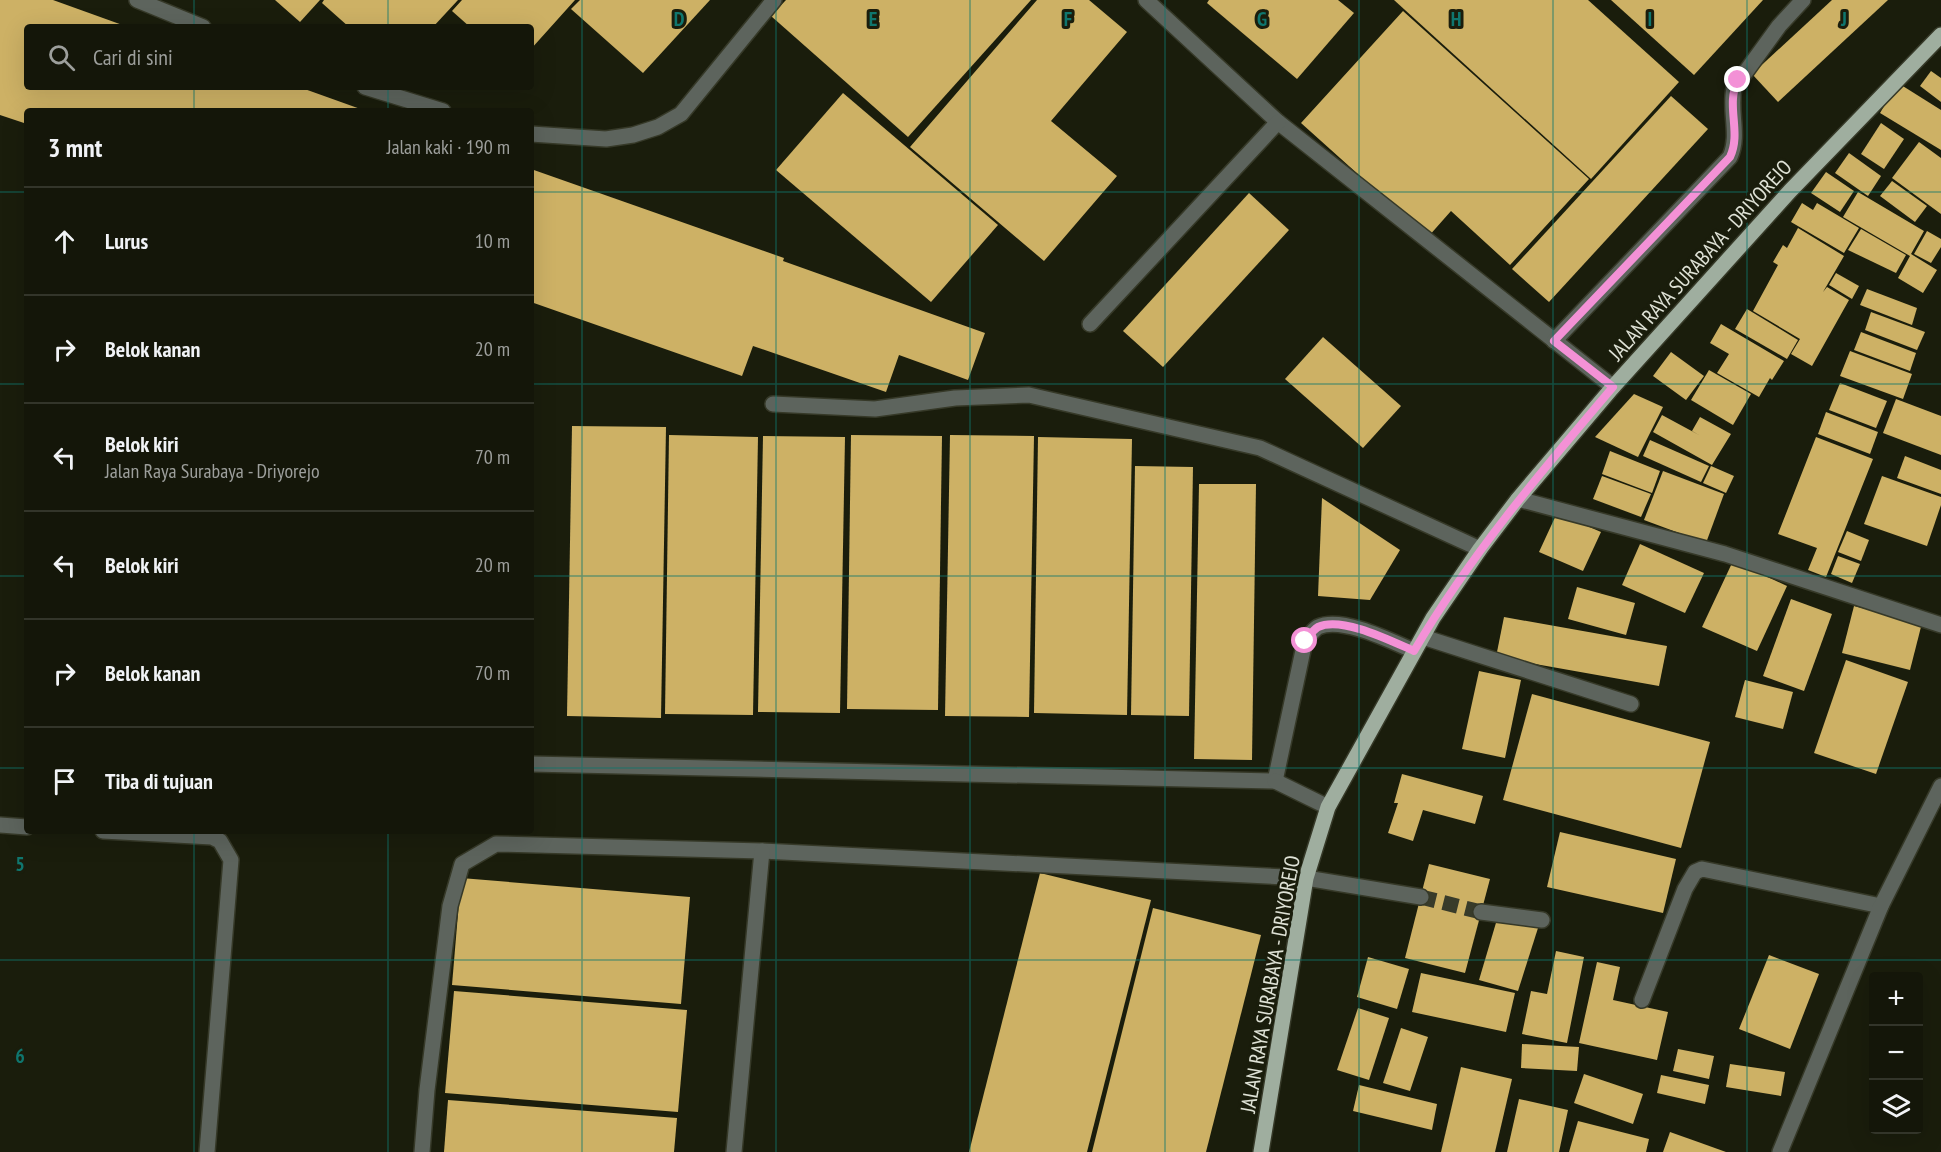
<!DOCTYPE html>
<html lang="id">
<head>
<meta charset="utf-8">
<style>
	:root { --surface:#141609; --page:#212317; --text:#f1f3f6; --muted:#9d9f9c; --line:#33352a }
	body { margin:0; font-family:"PT Sans Narrow",sans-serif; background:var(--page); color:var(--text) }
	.controls { position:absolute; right:18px; bottom:18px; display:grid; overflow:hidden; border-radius:6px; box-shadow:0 6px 24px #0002 }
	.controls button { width:54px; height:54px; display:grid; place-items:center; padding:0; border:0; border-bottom:2px solid var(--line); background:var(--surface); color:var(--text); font:30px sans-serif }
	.stop { position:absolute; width:18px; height:18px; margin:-14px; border:4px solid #f391d6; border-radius:50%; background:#fff }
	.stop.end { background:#f391d6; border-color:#fff; box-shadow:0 2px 6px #0008 }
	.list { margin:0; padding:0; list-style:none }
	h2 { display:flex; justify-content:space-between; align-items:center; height:78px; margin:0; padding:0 24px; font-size:26px }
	h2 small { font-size:20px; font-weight:400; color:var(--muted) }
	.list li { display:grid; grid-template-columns:39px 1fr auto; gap:18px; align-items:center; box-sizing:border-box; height:108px; padding:0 24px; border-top:2px solid var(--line) }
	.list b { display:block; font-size:22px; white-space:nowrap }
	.list p { margin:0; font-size:20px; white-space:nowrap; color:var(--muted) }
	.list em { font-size:20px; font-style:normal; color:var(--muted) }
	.icon { flex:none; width:33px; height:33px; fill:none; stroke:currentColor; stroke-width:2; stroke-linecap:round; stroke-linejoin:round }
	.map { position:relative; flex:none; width:1941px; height:1152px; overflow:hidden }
	.search { position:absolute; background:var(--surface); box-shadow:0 6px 24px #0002; left:24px; top:24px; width:510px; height:66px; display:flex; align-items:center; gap:15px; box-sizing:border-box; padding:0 21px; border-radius:6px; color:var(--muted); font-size:22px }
	.panel { position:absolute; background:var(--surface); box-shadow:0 6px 24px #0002; left:24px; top:108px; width:510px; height:726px; border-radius:6px }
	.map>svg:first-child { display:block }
</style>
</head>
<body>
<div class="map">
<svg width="1941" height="1152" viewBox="0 0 1941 1152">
	<rect width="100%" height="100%" fill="#1a1d0c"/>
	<!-- building -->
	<g fill="#cdb165">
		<polygon points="0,0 53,0 128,27 27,27 27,87 299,87 366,111 27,111 27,124 0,115"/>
		<polygon points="275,0 320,0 300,22"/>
		<polygon points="324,0 458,0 433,27 349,27 322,3"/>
		<polygon points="462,0 575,0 531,49 531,27 470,27 452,11"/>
		<polygon points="580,0 710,0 643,73 571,9"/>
		<polygon points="786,0 1031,0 908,137 771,16"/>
		<polygon points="1037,0 1089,0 1127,32 1051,121 1117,176 1044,261 910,147"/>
		<polygon points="1209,0 1338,0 1354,13 1297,79 1207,3"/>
		<polygon points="1394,0 1588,0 1679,82 1591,179"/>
		<polygon points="1611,0 1763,0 1694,75"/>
		<polygon points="1832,0 1888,0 1778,102 1752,74"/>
		<polygon points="1403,11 1589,179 1510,265 1451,211 1428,237 1301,123"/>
		<polygon points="1931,71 1941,78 1941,102 1920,86"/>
		<polygon points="1898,83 1941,110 1941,150 1880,113"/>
		<polygon points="843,93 998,225 931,302 776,170"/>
		<polygon points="1671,96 1708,129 1549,302 1512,269"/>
		<polygon points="1881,123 1904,139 1884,169 1861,154"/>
		<polygon points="1919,142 1941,158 1941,214 1892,178"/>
		<polygon points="1849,153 1881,176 1868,196 1835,173"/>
		<polygon points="531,169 784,258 783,261 985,333 968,380 899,355 886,392 753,346 742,376 531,302"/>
		<polygon points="1826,172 1854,191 1840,212 1811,193"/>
		<polygon points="1892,181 1927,206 1915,222 1880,196"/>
		<polygon points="1858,192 1924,231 1911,254 1937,270 1923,293 1898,278 1910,256 1843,217"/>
		<polygon points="1249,193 1289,230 1163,367 1123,331"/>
		<polygon points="1802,203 1813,210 1817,203 1859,228 1844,253 1791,222"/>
		<polygon points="1798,228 1844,256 1823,292 1827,287 1849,300 1812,366 1791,354 1800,339 1753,311 1778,265 1773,262 1783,245 1787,248"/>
		<polygon points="1861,229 1906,255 1896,273 1848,250"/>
		<polygon points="1927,231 1941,239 1941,247 1931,263 1914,254"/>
		<polygon points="1836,273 1859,286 1852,299 1829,285"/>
		<polygon points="1867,289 1917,308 1912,325 1860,305"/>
		<polygon points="1747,309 1798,340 1787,359 1735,329"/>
		<polygon points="1871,312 1925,332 1917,350 1865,330"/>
		<polygon points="1721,324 1784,361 1772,380 1770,378 1759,397 1717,373 1729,354 1710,343"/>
		<polygon points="1861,332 1916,353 1910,371 1854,350"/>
		<polygon points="1323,337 1401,406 1363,448 1285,379"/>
		<polygon points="1850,351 1912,374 1903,399 1840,376"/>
		<polygon points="1671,352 1704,376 1686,400 1653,376"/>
		<polygon points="1709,370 1751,394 1733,425 1691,400"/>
		<polygon points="1840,383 1887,401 1876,428 1829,410"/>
		<polygon points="1634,394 1663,407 1638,457 1595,437"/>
		<polygon points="1896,399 1941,416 1941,455 1883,433"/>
		<polygon points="1826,412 1878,432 1870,454 1818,434"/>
		<polygon points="1662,415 1699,435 1692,431 1700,417 1731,434 1712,465 1653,432"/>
		<polygon points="572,426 666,427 661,718 567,716"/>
		<polygon points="669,435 758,437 753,715 665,714"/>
		<polygon points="851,435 942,436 938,710 847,709"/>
		<polygon points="950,435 1034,436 1029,717 945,716"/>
		<polygon points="763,436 845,437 840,713 758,712"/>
		<polygon points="1038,437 1132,439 1127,715 1034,713"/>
		<polygon points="1816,437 1873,459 1826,577 1808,570 1817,548 1778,534"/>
		<polygon points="1650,440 1709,466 1701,482 1643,456"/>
		<polygon points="1610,451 1660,471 1652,493 1602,474"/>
		<polygon points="1905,456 1941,470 1941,494 1897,478"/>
		<polygon points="1135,466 1193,467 1189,716 1131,715"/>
		<polygon points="1711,466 1734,476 1726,493 1703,483"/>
		<polygon points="1663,471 1724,494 1706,543 1644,520"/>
		<polygon points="1602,476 1651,494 1641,517 1593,499"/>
		<polygon points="1882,476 1941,497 1941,505 1927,546 1864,524"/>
		<polygon points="1199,484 1256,484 1252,760 1194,759"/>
		<polygon points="1322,498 1400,550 1370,600 1318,596"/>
		<polygon points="1557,513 1601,532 1583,571 1539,552"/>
		<polygon points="1847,531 1869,540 1861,561 1838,552"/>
		<polygon points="1640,544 1704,573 1685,613 1622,585"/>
		<polygon points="1838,556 1860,564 1852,583 1831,574"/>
		<polygon points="1733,561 1787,586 1757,651 1702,627"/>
		<polygon points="1577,587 1635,603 1626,635 1568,619"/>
		<polygon points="1791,599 1832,614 1804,691 1763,676"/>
		<polygon points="1854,606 1922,623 1910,670 1842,653"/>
		<polygon points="1504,617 1667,646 1659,686 1496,657"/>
		<polygon points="1846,660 1908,682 1876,774 1814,753"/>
		<polygon points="1479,671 1521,680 1505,758 1462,749"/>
		<polygon points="1745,680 1793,692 1783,729 1735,717"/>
		<polygon points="1532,694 1710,742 1681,848 1503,800"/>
		<polygon points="1402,774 1483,796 1475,824 1423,810 1413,841 1388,833 1398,803 1394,803"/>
		<polygon points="1560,832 1676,859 1663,913 1547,887"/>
		<polygon points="1429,864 1490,879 1465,973 1405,958"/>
		<polygon points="1040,873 1151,900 1087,1152 969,1152"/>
		<polygon points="461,878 690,897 681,1004 452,985"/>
		<polygon points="1153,908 1261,935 1206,1152 1092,1152"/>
		<polygon points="1498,916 1538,928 1518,991 1479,980"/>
		<polygon points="1556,951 1584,957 1567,1043 1522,1034 1531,991 1547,994"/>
		<polygon points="1769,955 1819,974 1790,1049 1739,1029"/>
		<polygon points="1368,957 1409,969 1397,1009 1357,997"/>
		<polygon points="1597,962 1620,967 1613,1000 1668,1012 1657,1060 1579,1043"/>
		<polygon points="1421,973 1515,993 1506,1032 1412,1012"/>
		<polygon points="454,991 687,1010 678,1112 445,1093"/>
		<polygon points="1358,1008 1389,1018 1369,1080 1337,1070"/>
		<polygon points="1401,1028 1428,1037 1410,1091 1383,1083"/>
		<polygon points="1522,1044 1579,1047 1577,1071 1521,1068"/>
		<polygon points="1678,1049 1714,1056 1709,1079 1673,1071"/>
		<polygon points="1730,1064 1785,1072 1781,1096 1726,1087"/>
		<polygon points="1461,1067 1512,1079 1495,1152 1441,1152"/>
		<polygon points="1584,1074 1643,1094 1633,1124 1574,1103"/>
		<polygon points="1661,1075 1709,1085 1705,1104 1657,1093"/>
		<polygon points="1359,1085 1437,1104 1432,1130 1353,1111"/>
		<polygon points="1519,1099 1568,1110 1559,1152 1507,1152"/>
		<polygon points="448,1100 677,1118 674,1152 444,1152"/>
		<polygon points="1578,1121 1649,1139 1646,1152 1569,1152"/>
		<polygon points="1670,1132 1701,1143 1726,1152 1663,1152"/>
	</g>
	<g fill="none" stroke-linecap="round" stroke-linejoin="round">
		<!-- minor-tunnel -->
		<polyline stroke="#383b2a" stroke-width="15" stroke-dasharray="15 8" stroke-linecap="butt" points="1421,897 1481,912"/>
		<defs>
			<g id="minor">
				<polyline points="137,0 203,27"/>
				<polyline points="1146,0 1278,122 1613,387"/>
				<polyline points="365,87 443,111"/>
				<polyline points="531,134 606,139 633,135 658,127 681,114 774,0"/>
				<polyline points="1090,324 1278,122"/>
				<path d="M1554,341L1730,157C1740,135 1729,112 1734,88L1779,26L1803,0"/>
				<polyline points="773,404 875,409 955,398 1029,395 1260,448 1480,549"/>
				<polyline points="1518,499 1725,554 1941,625"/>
				<polyline points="1423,637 1631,704"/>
				<path d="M531,764L1275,781L1305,641C1309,636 1313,630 1318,627C1342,616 1391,641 1414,651"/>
				<polyline points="1275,781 1328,807"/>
				<polyline points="0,825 27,827"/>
				<polyline points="103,831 212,837 220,841 231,860 207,1152"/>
				<polyline points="1481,912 1542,920"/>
				<polyline points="1642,1000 1685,889 1695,872 1702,869 1881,906"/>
				<polyline points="422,1152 427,1090 450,906 462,864 496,844 762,851 1306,878 1421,897"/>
				<polyline points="734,1152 762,851"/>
				<polyline points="1780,1152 1881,906 1941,786"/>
			</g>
			<polyline id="major" points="1261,1152 1306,878 1328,807 1433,618 1480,549 1518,499 1613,387 1790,191 1941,35"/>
		</defs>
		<!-- minor casing -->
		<use href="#minor" stroke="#363928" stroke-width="18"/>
		<!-- major casing -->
		<use href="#major" stroke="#363928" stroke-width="18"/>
		<!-- minor -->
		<use href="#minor" stroke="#5d645d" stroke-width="15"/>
		<!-- major -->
		<use href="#major" stroke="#9fae9f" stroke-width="15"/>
	</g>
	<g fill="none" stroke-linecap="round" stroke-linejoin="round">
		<!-- route -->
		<path stroke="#f391d6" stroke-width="8" d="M1305,641C1309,636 1313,630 1318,627C1342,616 1391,641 1414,651C1471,554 1540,473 1613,387L1554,341L1730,157C1742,132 1725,105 1738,80"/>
	</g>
	<!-- grid -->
	<path fill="none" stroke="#0f766e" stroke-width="1.5" stroke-opacity="0.55" d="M194,0V27M388,0V27M582,0V1152M776,0V1152M970,0V1152M1165,0V1152M1359,0V1152M1553,0V1152M1747,0V1152M194,87V111M388,87V111M0,192H27M531,192H1941M0,384H27M531,384H1941M0,576H27M531,576H1941M0,768H27M531,768H1941M194,831V1152M388,831V1152M0,960H1941"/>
	<g text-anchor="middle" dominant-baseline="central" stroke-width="6" stroke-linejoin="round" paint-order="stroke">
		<!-- street labels -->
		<g font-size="21" fill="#dfe2d6" stroke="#1a1d0c">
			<text transform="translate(1700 260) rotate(-48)">JALAN RAYA SURABAYA - DRIYOREJO</text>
			<text transform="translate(1270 984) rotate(-80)">JALAN RAYA SURABAYA - DRIYOREJO</text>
		</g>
	</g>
	<g font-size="20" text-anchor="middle" font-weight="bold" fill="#0f766e" stroke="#1a1d0c" stroke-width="6" stroke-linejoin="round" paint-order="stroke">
		<text x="679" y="26">D</text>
		<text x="873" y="26">E</text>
		<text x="1068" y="26">F</text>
		<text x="1262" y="26">G</text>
		<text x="1456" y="26">H</text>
		<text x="1650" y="26">I</text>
		<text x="1844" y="26">J</text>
		<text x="20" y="871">5</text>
		<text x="20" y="1063">6</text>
	</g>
</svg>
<div class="controls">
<button>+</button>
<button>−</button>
<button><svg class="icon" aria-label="layers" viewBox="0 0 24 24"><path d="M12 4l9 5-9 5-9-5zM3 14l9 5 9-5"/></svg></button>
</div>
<div class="stop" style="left:1305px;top:641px"></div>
<div class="stop end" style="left:1738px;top:80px"></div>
<div class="search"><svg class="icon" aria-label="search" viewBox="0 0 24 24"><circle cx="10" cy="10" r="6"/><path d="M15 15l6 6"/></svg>Cari di sini</div>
<section class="panel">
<h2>3 mnt<small>Jalan kaki · 190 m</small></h2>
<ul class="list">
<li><svg class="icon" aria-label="ahead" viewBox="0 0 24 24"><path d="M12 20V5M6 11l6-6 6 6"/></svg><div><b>Lurus</b></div><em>10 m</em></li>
<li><svg class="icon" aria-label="right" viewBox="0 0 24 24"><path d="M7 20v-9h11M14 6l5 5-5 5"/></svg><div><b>Belok kanan</b></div><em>20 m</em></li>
<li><svg class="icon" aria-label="left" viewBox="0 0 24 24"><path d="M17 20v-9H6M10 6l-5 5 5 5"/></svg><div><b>Belok kiri</b><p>Jalan Raya Surabaya - Driyorejo</p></div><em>70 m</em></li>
<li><svg class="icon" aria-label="left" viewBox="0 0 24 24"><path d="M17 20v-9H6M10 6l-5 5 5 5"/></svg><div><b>Belok kiri</b></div><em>20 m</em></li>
<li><svg class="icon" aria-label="right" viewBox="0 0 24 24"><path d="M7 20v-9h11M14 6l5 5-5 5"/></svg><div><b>Belok kanan</b></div><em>70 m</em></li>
<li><svg class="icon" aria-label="arrive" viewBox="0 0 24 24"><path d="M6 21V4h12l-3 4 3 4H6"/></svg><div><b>Tiba di tujuan</b></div></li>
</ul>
</section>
</div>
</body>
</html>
